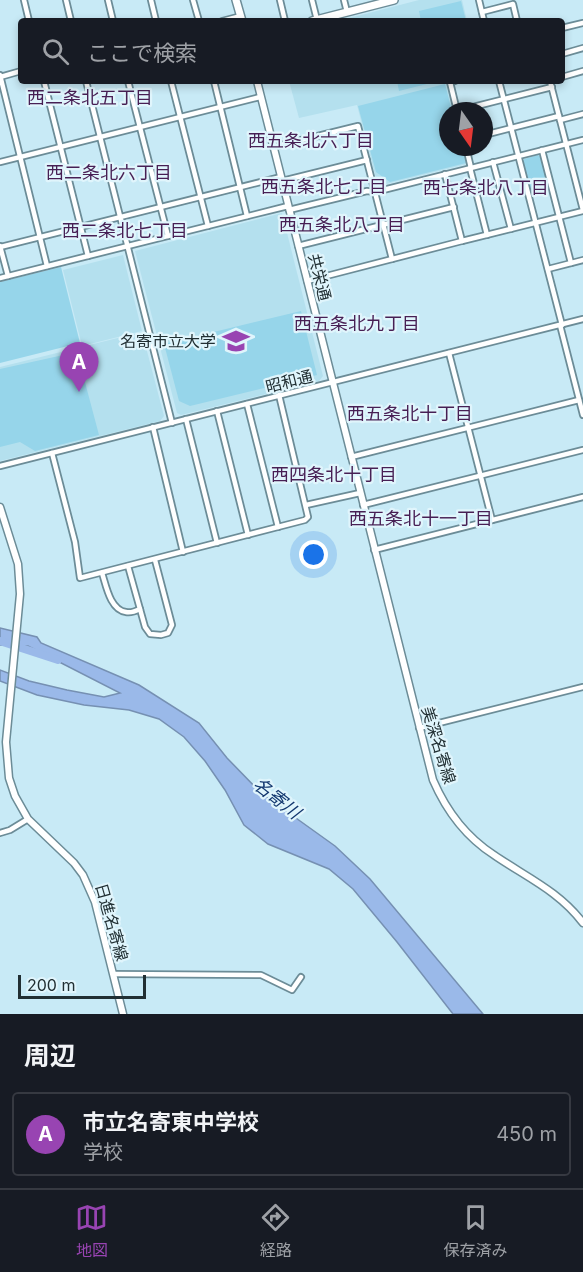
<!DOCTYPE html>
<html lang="ja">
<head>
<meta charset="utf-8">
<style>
	:root { --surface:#171b24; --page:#242831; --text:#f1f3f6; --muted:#9ea1a6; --line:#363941; --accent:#9844b2 }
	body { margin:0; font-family:Inter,"Noto Sans JP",sans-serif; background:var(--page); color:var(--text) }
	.compass { position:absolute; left:439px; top:102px; width:54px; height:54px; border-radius:50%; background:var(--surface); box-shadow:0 3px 9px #0003; rotate:166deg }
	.scale { position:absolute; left:18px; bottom:15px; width:128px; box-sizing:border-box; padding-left:6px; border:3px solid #212f33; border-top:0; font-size:16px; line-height:21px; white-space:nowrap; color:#212f33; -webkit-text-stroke:4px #e0f5fc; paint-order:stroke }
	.you { position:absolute; left:314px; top:555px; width:21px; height:21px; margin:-15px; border:4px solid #fff; border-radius:50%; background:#1a73e8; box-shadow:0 0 0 9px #1a73e833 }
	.badge { display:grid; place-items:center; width:39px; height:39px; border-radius:50%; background:var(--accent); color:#fff; font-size:20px; font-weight:700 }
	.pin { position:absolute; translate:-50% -50px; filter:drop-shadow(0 2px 3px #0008) }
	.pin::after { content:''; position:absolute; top:32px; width:21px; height:18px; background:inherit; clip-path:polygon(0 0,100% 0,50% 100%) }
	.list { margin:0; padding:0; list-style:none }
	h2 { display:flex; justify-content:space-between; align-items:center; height:78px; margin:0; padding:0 24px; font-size:26px }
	h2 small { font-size:20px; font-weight:400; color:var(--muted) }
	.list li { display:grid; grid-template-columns:39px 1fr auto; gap:18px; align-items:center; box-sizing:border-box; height:84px; margin:0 12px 12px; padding:0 12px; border:2px solid var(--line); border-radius:6px }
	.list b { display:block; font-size:22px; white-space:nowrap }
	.list p { margin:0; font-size:20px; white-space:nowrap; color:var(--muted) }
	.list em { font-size:20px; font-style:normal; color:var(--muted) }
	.icon { flex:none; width:33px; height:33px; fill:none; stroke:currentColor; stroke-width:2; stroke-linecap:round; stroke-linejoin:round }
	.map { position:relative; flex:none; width:583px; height:1014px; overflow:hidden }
	.search { position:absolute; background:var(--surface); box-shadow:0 3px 9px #0003; left:18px; right:18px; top:18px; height:66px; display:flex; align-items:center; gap:15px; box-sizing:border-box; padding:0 21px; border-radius:6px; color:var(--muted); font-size:22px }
	.sheet { height:174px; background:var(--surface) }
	nav { display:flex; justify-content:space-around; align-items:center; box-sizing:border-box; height:84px; border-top:2px solid var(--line); background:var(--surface); font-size:16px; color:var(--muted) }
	nav a { display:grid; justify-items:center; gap:3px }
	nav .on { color:var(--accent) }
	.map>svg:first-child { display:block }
</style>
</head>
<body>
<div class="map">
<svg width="583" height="1014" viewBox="0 0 583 1014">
	<rect width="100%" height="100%" fill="#c8eaf6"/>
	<!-- built -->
	<g fill="#b4e0ee">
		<polygon points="419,0 462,0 467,21 338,21"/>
		<polygon points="289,81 447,81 454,111 448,111 448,147 463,147 467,164 378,186 357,105 299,118"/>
		<polygon points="282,213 323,376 319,381 181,415 177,413 135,251"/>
		<polygon points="123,255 142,331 82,346 63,270"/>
		<polygon points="142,332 164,416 160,421 0,461 0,367"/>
	</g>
	<!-- green -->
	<g fill="#96d5ea">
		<polygon points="461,1 466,21 421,21 419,11"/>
		<polygon points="397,81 439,81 399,91"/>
		<polygon points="445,84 452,111 448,111 448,147 461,147 466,163 390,182 376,172 358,106"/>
		<polygon points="538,155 541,157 549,188 531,193 523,161 524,159"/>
		<polygon points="61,267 80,343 0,363 0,282"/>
		<polygon points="301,311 317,375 190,406 179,401 164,344"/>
		<polygon points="77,352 99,435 35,451 20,442 0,447 0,369"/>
	</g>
	<!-- water -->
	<polygon fill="#9ab9e9" stroke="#7690b2" stroke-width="1.5" points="0,628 37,637 41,643 139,685 199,723 227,758 261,793 335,846 370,879 483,1014 453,1014 397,942 353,889 329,869 268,844 244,825 225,790 205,761 184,737 159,719 129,710 84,705 37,695 0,681 0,670 29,681 67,690 104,697 120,693 28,646 0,645"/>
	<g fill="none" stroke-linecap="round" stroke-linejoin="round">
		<!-- river -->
		<polyline stroke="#9ab9e9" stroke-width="8" points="0,641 58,660"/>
		<defs>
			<g id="minor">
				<polyline points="24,0 29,21"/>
				<polyline points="66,0 71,21"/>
				<polyline points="108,0 113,21"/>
				<polyline points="151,0 156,21"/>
				<polyline points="193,0 199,21"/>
				<polyline points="280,0 285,21"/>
				<polyline points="312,0 317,20"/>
				<polyline points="344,0 347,12"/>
				<polyline points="479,0 484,21"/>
				<polyline points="482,12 513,4 517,21"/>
				<polyline points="222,21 241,16"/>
				<polyline points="562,28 583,23"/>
				<polyline points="562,54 583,48"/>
				<polyline points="0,75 47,266"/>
				<polyline points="0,77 21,71"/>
				<polyline points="562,77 583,71"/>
				<polyline points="44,81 88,256"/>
				<polyline points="86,81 172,423"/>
				<polyline points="128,81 168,236"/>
				<polyline points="171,81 208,226"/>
				<polyline points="214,81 247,216"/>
				<polyline points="455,81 450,82 457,111"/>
				<polyline points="499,81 562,325"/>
				<polyline points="550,81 583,210"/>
				<polyline points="457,111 552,87"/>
				<polyline points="560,120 583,114"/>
				<polyline points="484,135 559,116"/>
				<polyline points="273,147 358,126 392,259"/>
				<polyline points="466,147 471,168"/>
				<polyline points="542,150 571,263"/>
				<polyline points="0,162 260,97"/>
				<polyline points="493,162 511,229"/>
				<polyline points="470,168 487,235"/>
				<polyline points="445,174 462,241 583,211"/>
				<polyline points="282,181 367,160"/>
				<polyline points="289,210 367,191 375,192 583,140"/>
				<polyline points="0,246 8,276"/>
				<polyline points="298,246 454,207"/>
				<polyline points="0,247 281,177"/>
				<polyline points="548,269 583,260"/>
				<polyline points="0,278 288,206"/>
				<polyline points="307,281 462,241"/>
				<polyline points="560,325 583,415"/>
				<polyline points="449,353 492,520"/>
				<polyline points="247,404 278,527"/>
				<polyline points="217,411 248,535"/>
				<polyline points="186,419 217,543"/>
				<polyline points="153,427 183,552"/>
				<polyline points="52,453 75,542 80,578 305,520 308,517 279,395"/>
				<polyline points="351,457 579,400"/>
				<polyline points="0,466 583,319"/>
				<polyline points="306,505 360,493"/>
				<polyline points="363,505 583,450"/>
				<polyline points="374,550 583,497"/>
				<polyline points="128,566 145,627 150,634 161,635 168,633 172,625 155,560"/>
				<path d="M102,573C106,585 110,610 126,612C130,613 136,611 140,609"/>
				<polyline points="419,728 583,687"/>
				<polyline points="0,833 10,830 28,819"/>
				<polyline points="113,974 261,975 292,990 301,977"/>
			</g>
			<g id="major">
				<path d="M257,81L433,780C446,810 466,837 494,855C526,877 559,891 583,923"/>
				<polyline points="0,507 18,564 20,594 6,742 9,778 15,796 28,819 74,863 83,875 95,902 123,1014"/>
			</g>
			<g id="highway">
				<polyline points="236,0 242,21"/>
				<polyline points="312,21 394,0"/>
			</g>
		</defs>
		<!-- minor casing -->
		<use href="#minor" stroke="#6c8c97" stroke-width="8"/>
		<!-- major casing -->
		<use href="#major" stroke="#6c8c97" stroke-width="9"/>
		<!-- highway casing -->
		<use href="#highway" stroke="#6c8c97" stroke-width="10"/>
		<!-- minor -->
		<use href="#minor" stroke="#fff" stroke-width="4.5"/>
		<!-- major -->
		<use href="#major" stroke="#fff" stroke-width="6"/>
		<!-- highway -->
		<use href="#highway" stroke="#fff" stroke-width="7"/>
	</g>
	<!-- icons -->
	<defs>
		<symbol id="university-bare" viewBox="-9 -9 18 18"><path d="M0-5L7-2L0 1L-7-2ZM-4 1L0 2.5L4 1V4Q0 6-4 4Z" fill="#9844b2" stroke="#e0f5fc" stroke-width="2.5" paint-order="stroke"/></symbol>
	</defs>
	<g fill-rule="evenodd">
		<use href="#university-bare" x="217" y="322" width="38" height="38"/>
	</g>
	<g text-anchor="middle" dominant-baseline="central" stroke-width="4.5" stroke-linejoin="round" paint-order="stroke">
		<!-- street labels -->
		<g font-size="16" fill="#212f33" stroke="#e0f5fc">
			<text transform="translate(320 277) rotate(76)">共栄通</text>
			<text transform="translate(289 381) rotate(-14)">昭和通</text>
			<text transform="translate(439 745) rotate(73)">美深名寄線</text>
			<text transform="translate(112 922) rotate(74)">日進名寄線</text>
		</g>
		<!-- poi labels -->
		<g font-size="16" fill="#212f33" stroke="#e0f5fc" text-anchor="end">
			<text x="216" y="341">名寄市立大学</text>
		</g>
		<!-- neighbourhood labels -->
		<g font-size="18" fill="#471f54" stroke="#e0f5fc">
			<text x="90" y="97">西二条北五丁目</text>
			<text x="311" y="140">西五条北六丁目</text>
			<text x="109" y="172">西二条北六丁目</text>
			<text x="324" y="186">西五条北七丁目</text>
			<text x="486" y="187">西七条北八丁目</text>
			<text x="342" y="224">西五条北八丁目</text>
			<text x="125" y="230">西二条北七丁目</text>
			<text x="357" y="323">西五条北九丁目</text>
			<text x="410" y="413">西五条北十丁目</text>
			<text x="334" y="474">西四条北十丁目</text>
			<text x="421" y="518">西五条北十一丁目</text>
		</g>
		<!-- water labels -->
		<g font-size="18" font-style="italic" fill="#12376f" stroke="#e0f5fc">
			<text transform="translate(277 798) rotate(38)">名寄川</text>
		</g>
	</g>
</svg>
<svg class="compass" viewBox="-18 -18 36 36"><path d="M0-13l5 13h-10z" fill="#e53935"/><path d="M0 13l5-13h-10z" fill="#9ea1a6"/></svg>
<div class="scale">200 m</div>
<div class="you"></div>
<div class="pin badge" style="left:79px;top:392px">A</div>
<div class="search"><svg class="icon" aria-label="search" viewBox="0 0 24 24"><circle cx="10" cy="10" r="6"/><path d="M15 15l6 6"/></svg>ここで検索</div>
</div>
<section class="sheet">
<h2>周辺<small></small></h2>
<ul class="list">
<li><span class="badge">A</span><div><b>市立名寄東中学校</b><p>学校</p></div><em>450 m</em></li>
</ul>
</section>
<nav>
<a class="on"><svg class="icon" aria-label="map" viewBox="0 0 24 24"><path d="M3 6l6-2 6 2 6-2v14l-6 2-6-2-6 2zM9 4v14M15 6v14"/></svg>地図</a>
<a><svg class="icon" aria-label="directions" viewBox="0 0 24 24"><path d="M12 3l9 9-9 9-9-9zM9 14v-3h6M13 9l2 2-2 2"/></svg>経路</a>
<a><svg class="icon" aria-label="saved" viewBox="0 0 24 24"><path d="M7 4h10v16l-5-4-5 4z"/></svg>保存済み</a>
</nav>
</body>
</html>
